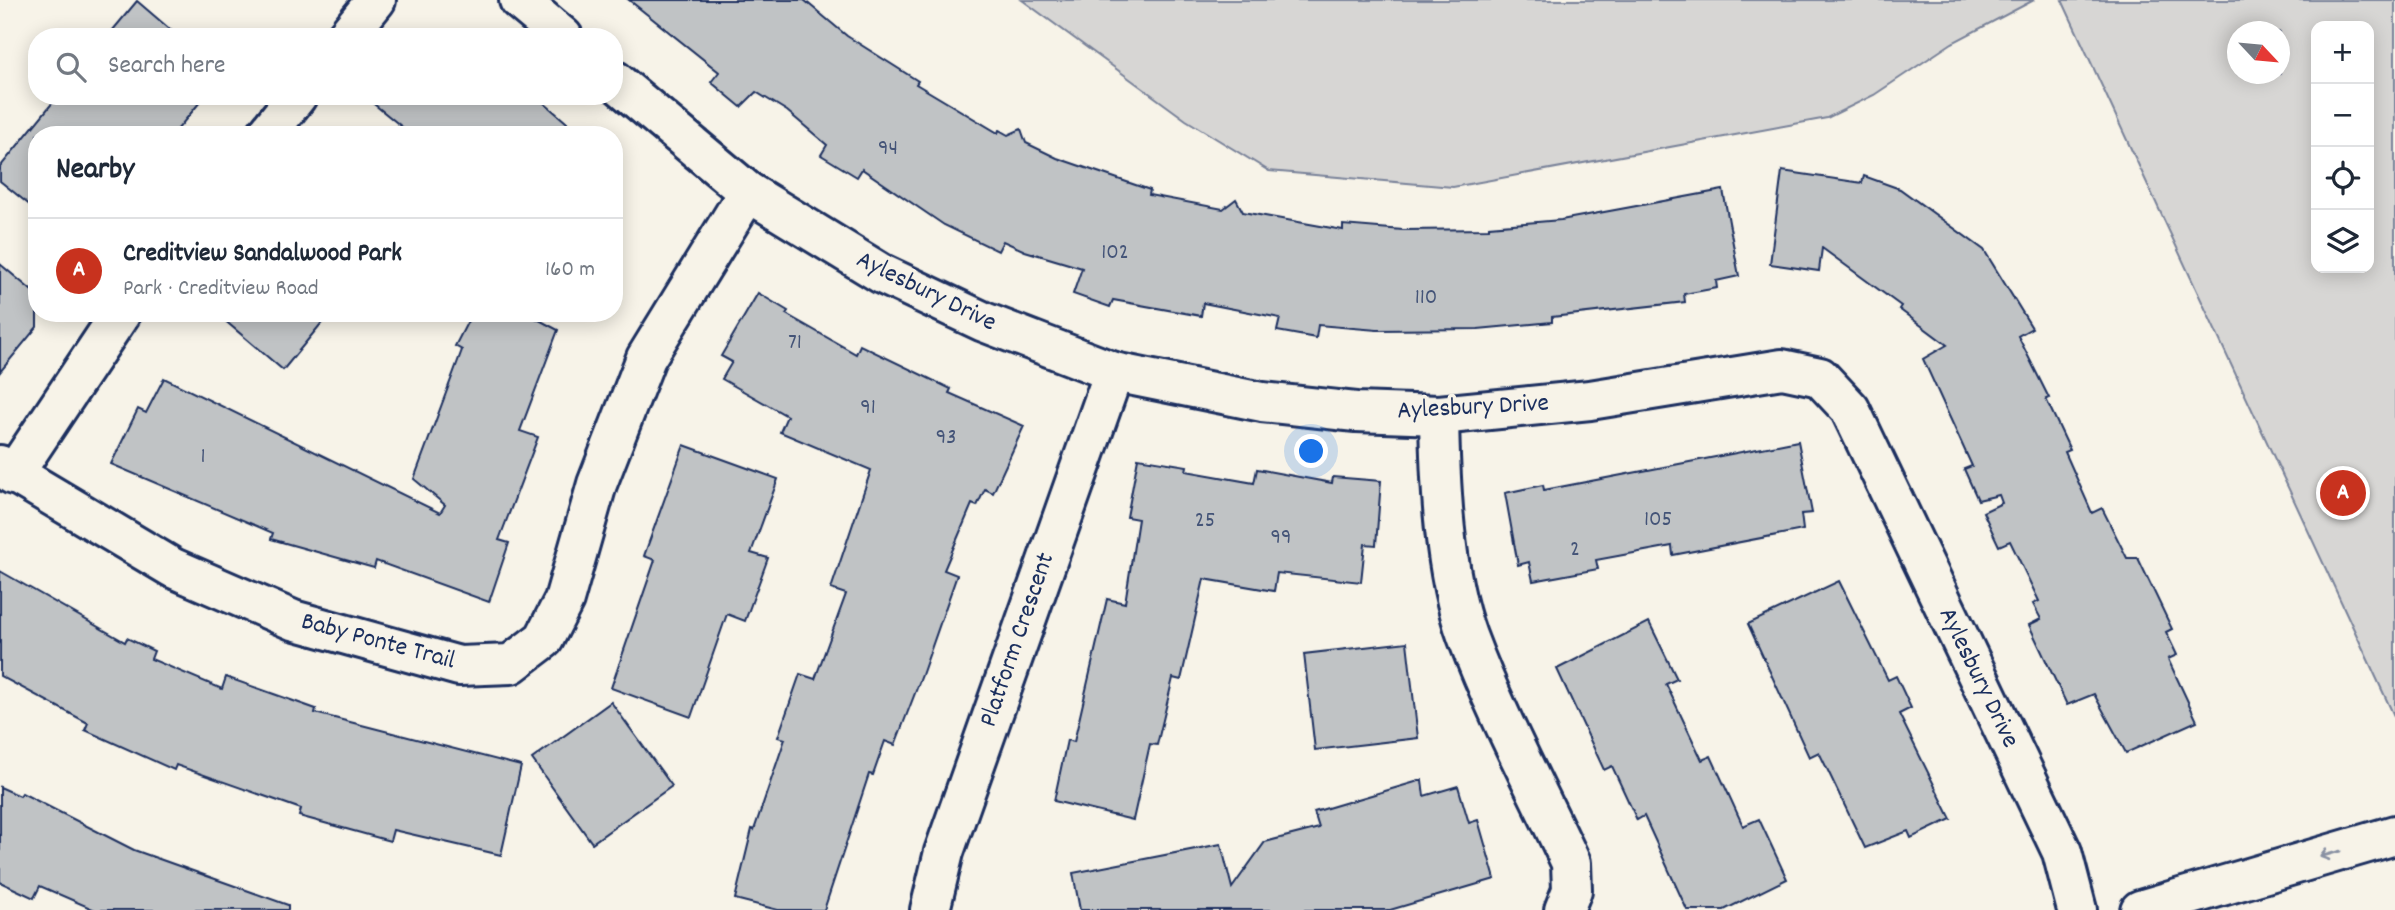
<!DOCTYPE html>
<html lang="en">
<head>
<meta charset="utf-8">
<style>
	:root { --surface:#fff; --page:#f2f2f3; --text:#1f2937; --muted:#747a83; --line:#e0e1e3; --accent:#c8321e }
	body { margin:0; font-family:Dekko,sans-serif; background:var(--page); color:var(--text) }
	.controls { position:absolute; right:21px; top:21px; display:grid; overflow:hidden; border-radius:14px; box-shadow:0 4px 18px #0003 }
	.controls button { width:63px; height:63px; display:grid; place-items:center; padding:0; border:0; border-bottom:2px solid var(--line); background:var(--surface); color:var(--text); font:35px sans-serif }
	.compass { position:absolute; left:2227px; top:21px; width:63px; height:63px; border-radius:50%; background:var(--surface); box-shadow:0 4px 18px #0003; rotate:116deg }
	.you { position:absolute; left:1312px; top:452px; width:24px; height:24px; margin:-18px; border:5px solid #fff; border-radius:50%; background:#1a73e8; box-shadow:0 0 0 10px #1a73e833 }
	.badge { display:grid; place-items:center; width:46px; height:46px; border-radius:50%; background:var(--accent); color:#fff; font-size:23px; font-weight:700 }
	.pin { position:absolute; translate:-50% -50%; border:4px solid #fff; box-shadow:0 2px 7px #0006 }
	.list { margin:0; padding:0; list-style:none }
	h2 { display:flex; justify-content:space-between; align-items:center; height:91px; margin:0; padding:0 28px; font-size:30px }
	h2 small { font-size:23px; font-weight:400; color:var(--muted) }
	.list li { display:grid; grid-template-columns:46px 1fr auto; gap:21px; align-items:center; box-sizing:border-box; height:105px; padding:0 28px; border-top:2px solid var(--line) }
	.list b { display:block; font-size:26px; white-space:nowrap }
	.list p { margin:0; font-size:23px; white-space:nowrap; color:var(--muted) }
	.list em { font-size:23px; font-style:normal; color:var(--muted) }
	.icon { flex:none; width:38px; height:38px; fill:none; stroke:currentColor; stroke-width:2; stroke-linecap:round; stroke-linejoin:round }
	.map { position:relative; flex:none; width:2395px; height:910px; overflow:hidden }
	.search { position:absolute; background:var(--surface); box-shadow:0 4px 18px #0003; left:28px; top:28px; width:595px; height:77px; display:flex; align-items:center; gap:18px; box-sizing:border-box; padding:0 24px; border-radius:28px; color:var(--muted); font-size:26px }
	.panel { position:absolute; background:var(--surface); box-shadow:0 4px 18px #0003; left:28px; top:126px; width:595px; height:196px; border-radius:28px }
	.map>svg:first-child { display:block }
</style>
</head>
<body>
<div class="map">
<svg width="2395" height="910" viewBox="0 0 2395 910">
	<rect width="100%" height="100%" fill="#f7f3e8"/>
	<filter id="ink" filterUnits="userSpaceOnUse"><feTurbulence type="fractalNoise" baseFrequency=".0143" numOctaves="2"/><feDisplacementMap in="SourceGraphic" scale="14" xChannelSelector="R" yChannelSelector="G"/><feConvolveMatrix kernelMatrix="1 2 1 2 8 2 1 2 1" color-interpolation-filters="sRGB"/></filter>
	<g filter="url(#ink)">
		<!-- green -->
		<g fill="#d7d6d4" stroke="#798299" stroke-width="2" fill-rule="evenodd">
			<polygon points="1022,0 2034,0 1952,43 1874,95 1827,118 1453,187 1269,171 1186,120"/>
			<path d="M2062,0H2395V718ZM2316,26H2369V268H2316ZM2238,32H2280V74H2238Z"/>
		</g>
		<!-- building -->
		<g fill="#c0c3c5" stroke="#1b2f5e" stroke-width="2">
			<polygon points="629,0 804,0 847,36 918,81 916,84 998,133 999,130 1008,135 1021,129 1026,143 1057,158 1150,190 1149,195 1223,209 1236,199 1243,212 1343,230 1343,225 1403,230 1489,229 1489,226 1561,220 1723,190 1739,276 1716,281 1717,288 1684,294 1685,302 1552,317 1552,322 1478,329 1377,330 1318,325 1316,338 1277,331 1280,318 1203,303 1201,316 1113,300 1110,307 1073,294 1082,268 1025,251 1003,241 998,251 944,225 862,169 857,177 821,155 827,145 787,111 756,92 741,107 711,82 719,72"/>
			<polygon points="137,1 179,37 107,37"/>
			<polygon points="58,96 205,96 173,135 37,135 37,211 0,181 0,167"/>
			<polygon points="364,96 536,96 581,135 412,135"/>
			<polygon points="1782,171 1862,183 1864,176 1900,189 1984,250 2032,328 2018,336 2049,398 2046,399 2070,450 2065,452 2092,513 2102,508 2127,558 2138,558 2172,629 2166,632 2177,655 2168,659 2197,721 2126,753 2094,694 2067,705 2029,625 2041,619 2033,604 2039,601 2010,541 1999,546 1983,512 2002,503 1999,495 1978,500 1964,469 1972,466 1923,359 1947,345 1899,309 1901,306 1822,248 1819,271 1770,264"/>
			<polygon points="0,264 37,295 37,327 0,372"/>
			<polygon points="758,293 788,311 786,314 856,354 860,345 951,389 949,393 1024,426 993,493 985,489 977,506 972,504 944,570 957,575 922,675 895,745 885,741 873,775 869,774 824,910 778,910 735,899 752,829 754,830 785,739 778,737 800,674 815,679 846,594 831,589 871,470 780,432 787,416 722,379 732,362 721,356"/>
			<polygon points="216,313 330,313 283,370"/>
			<polygon points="472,313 526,313 558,330 520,431 538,437 499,540 509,543 489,602 376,561 374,568 271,539 273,533 111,464 138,409 146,413 164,378 440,513 445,505 414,479 462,350 455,346"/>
			<polygon points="1798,441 1812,513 1801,514 1803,530 1673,555 1672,546 1596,560 1598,569 1533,581 1529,562 1518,565 1505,493 1543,485 1544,490"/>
			<polygon points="684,445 778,479 751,553 768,558 745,621 727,614 691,717 611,688 655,560 644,556"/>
			<polygon points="1138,458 1187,466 1186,471 1254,483 1257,469 1332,483 1333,477 1381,481 1376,545 1365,544 1361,582 1277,573 1274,591 1204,579 1181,680 1173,678 1157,745 1150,744 1133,820 1054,801 1067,740 1074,742 1107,599 1125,603 1138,519 1127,517"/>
			<polygon points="0,571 125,642 127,638 154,651 151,659 222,689 226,677 316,709 315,713 521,766 501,855 393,830 390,841 299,816 301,809 176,765 174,770 85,730 88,723 0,676"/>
			<polygon points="1839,581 1888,680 1896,676 1911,708 1899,714 1951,819 1911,838 1908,831 1865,848 1819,752 1809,757 1748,624"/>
			<polygon points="1649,622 1677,679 1666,684 1702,760 1711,756 1743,826 1759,819 1787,879 1724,910 1687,910 1644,816 1637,820 1612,766 1604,770 1557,669"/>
			<polygon points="1407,642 1418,738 1315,750 1304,654"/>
			<polygon points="611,702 672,786 592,843 532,759"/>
			<polygon points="1422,780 1424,796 1458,786 1469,823 1478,820 1495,879 1390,910 1080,910 1073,873 1221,844 1232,888 1265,842 1319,828 1314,812"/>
			<polygon points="0,787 20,796 22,793 134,850 288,905 288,910 95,910 40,886 34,898 0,882"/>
		</g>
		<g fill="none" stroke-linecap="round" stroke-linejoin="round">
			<defs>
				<g id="street">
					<polyline points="519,0 563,37"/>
					<polyline points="346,37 376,0"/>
					<polyline points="614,80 748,192 882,274 984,322 1114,372 1262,402 1356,412 1439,415 1590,400 1782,369 1820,377 1850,409 2062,852 2077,910"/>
					<polyline points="266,135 297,96"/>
					<path d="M1439,415C1440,483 1444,573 1467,636C1496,714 1536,788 1571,863L1572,890L1564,910"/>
					<polyline points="0,465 173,568 293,620 459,666 511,664 544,639 564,600 597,484 646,358 748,192"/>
					<polyline points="13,475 121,313"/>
					<polyline points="930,910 944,852 1114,372"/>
				</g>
				<polyline id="secondary" points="2140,910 2395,835"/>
			</defs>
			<!-- street casing -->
			<use href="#street" stroke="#1b2f5e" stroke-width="44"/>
			<!-- secondary casing -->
			<use href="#secondary" stroke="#1b2f5e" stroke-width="44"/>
			<!-- street -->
			<use href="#street" stroke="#f7f3e8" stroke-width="38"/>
			<!-- secondary -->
			<use href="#secondary" stroke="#f7f3e8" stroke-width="38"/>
		</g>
		<!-- one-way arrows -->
		<defs><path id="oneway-shaft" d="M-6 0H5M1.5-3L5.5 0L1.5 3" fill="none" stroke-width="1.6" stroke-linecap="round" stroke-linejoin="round" transform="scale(1.75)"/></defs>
		<use stroke="#8991a3" href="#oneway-shaft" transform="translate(2330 854) rotate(164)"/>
	</g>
	<g text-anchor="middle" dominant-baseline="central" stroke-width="7" stroke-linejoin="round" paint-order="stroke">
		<!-- number labels -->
		<g font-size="23" fill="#445478">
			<text x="888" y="149">94</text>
			<text x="1115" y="253">102</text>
			<text x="1426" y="298">110</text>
			<text x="795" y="343">71</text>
			<text x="868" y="408">91</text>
			<text x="946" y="438">93</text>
			<text x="203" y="457">1</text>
			<text x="1658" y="520">105</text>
			<text x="1205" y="521">25</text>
			<text x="1281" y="538">99</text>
			<text x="1575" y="550">2</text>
		</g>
		<!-- street labels -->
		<g font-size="26" fill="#1b2f5e" stroke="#f7f3e8">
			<text transform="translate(926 292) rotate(26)">Aylesbury Drive</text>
			<text transform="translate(1473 408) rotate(-3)">Aylesbury Drive</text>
			<text transform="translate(1018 640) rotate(-71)">Platform Crescent</text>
			<text transform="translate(378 642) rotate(15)">Baby Ponte Trail</text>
			<text transform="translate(1978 678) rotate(64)">Aylesbury Drive</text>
		</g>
	</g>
</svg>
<div class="controls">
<button>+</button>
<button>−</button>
<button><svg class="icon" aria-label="locate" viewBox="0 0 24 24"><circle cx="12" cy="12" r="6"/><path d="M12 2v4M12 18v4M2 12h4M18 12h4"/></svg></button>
<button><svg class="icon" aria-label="layers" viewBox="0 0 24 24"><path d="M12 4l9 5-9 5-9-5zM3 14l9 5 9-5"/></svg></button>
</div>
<svg class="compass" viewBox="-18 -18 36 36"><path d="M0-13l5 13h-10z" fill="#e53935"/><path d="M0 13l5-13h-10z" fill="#747a83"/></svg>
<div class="you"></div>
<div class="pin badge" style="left:2343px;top:493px">A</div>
<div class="search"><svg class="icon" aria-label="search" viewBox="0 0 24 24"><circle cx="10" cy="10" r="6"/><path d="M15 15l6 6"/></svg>Search here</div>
<section class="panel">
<h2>Nearby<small></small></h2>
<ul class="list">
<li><span class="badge">A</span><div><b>Creditview Sandalwood Park</b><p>Park · Creditview Road</p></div><em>160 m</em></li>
</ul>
</section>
</div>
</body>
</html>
